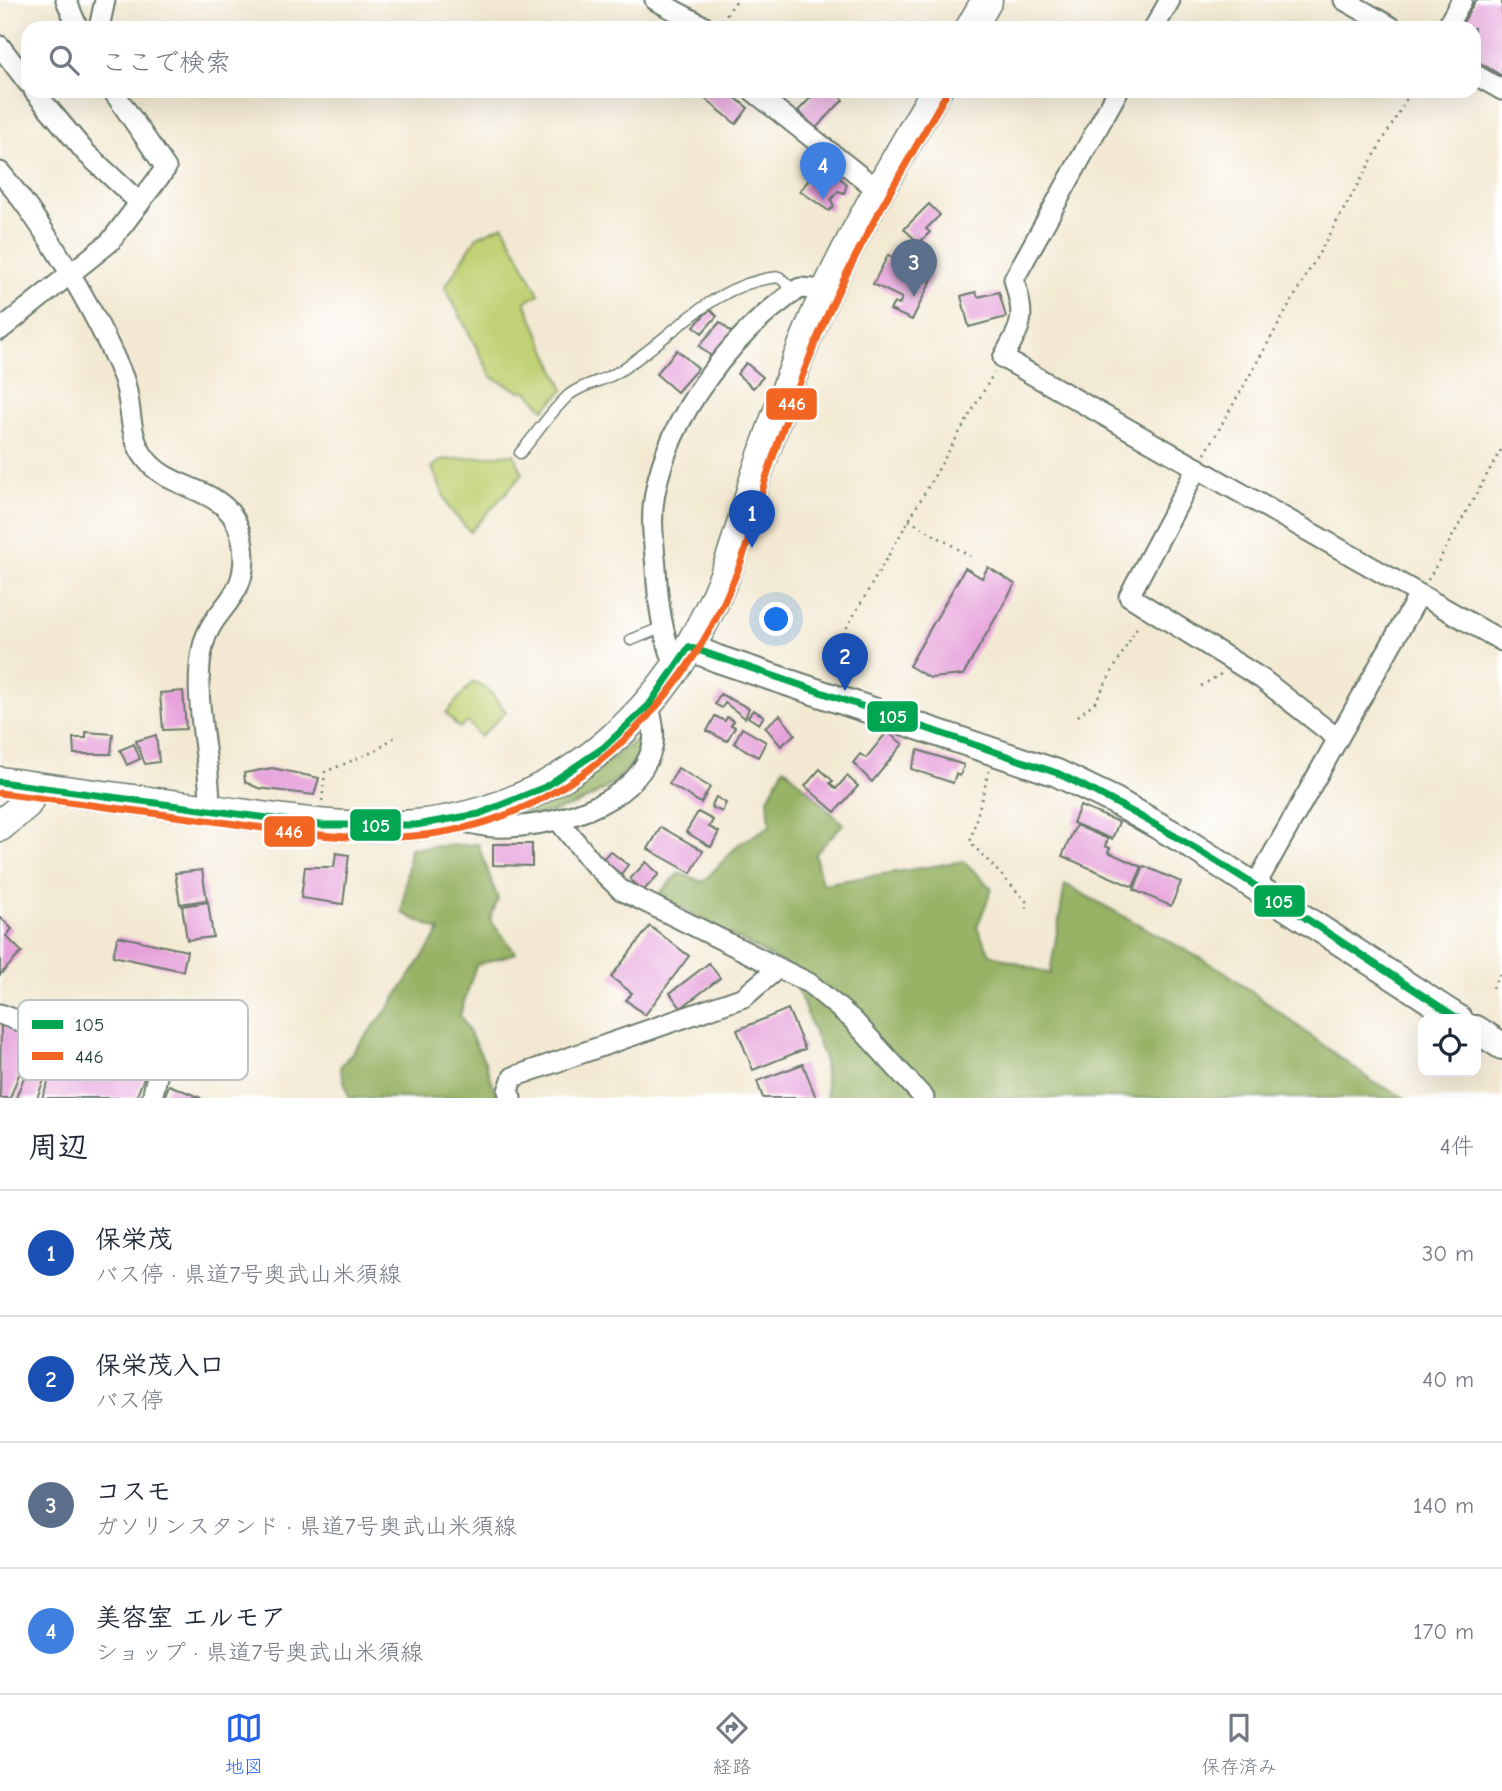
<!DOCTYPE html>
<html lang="ja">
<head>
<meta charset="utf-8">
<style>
	:root { --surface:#fff; --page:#f2f2f3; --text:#1f2937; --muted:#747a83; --line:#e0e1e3; --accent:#2563eb }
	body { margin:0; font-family:"Comic Neue","Klee One",sans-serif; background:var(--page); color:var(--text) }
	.controls { position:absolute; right:21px; bottom:21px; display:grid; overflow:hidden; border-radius:14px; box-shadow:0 7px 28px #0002 }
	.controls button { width:63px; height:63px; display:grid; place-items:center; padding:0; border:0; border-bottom:2px solid var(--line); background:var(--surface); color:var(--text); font:35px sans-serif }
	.you { position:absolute; left:777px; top:620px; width:24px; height:24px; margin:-18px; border:5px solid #fff; border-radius:50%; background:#1a73e8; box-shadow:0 0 0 10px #1a73e833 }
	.badge { display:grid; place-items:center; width:46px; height:46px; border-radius:50%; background:var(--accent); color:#fff; font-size:23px; font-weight:700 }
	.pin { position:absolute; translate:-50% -58px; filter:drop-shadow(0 2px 4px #0008) }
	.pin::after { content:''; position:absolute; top:37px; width:24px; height:21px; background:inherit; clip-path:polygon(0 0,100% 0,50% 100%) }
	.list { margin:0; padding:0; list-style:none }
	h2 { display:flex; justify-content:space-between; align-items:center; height:91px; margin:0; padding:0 28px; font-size:30px }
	h2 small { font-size:23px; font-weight:400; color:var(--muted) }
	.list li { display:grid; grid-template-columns:46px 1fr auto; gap:21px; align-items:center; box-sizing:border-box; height:126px; padding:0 28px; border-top:2px solid var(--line) }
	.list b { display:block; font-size:26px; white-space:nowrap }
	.list p { margin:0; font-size:23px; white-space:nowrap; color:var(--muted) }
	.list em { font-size:23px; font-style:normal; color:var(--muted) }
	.icon { flex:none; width:38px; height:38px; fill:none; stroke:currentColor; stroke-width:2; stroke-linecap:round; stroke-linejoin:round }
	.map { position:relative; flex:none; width:1502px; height:1098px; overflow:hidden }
	.search { position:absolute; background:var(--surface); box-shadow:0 7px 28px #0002; left:21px; right:21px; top:21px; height:77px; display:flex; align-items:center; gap:18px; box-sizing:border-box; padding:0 24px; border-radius:21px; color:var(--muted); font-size:26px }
	.sheet { height:595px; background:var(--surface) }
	nav { display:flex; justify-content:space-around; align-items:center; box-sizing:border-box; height:98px; border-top:2px solid var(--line); background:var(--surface); font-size:19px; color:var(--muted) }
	nav a { display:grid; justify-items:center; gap:4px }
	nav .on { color:var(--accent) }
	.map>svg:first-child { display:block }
</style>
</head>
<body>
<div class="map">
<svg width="1502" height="1098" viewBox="0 0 1502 1098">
	<rect width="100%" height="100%" fill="#fff"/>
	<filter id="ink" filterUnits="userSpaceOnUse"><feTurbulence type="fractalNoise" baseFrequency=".0143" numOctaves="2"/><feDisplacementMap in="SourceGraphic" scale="14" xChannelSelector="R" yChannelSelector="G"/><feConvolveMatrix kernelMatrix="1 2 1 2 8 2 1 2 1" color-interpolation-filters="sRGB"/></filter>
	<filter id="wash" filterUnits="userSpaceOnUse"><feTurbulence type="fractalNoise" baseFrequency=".00686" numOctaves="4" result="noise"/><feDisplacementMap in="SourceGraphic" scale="28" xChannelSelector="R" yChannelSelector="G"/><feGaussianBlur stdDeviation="1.57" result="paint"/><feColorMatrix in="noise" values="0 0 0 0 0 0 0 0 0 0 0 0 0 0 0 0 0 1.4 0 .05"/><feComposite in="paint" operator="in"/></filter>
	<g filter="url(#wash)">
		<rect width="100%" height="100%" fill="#f3e9d2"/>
		<!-- green -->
		<g fill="#c1d174" stroke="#708754" stroke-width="2">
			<polygon points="503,225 539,294 525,302 564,390 544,409 527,391 519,391 492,377 445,287 477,237"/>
			<polygon points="514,454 523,474 470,532 449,508 432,467 442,460"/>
			<polygon points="473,682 488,689 506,712 480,737 468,722 459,728 446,713"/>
		</g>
		<!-- forest -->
		<g fill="#98b366" stroke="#5c784d" stroke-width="2">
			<path d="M638,738L645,744C620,791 569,814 517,817L568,792Z"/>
			<polygon points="784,767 843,824 815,854 822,884 964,861 992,889 977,927 990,954 1050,974 1065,884 1224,971 1373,1082 1406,1098 827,1098 824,1059 789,967 658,895 679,873 703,882 739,844 770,826 768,798"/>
			<polygon points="478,844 498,899 490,920 516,953 476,965 460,1015 484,1060 498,1098 349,1098 340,1067 388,1009 440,931 402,913 410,848"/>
		</g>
		<g id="blocks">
			<!-- building -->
			<g fill="#e6a1da">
				<polygon points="1476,0 1502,0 1502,76 1474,59 1474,28 1460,28"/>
				<polygon points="708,91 727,91 748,108 736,124 703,97"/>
				<polygon points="817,91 834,91 843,100 816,128 798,111"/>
				<polygon points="822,163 847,184 844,193 838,191 831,200 834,206 829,211 800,191"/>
				<polygon points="929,204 940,215 926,229 930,232 919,243 904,229"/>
				<polygon points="888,255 933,277 912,320 890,310 894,303 899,305 902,298 873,284"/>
				<polygon points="976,292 978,297 999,292 1006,317 969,327 961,296"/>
				<polygon points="710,309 717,316 702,333 694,326"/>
				<polygon points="720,322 732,333 711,356 699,346"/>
				<polygon points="677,350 698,368 677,392 656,374"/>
				<polygon points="746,363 763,377 753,388 737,374"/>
				<polygon points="988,567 1015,584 963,675 930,678 909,666 965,568 982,578"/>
				<polygon points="183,691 186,729 163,730 160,693"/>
				<polygon points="720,694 749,708 745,718 725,703 722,708 715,704"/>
				<polygon points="753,710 764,716 759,724 748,717"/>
				<polygon points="780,715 795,734 781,746 765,727"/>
				<polygon points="715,716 725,721 727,717 734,721 731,725 735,727 727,741 707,731"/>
				<polygon points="742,728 766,742 758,757 734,743"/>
				<polygon points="86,732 113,734 111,754 74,754 73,738 86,738"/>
				<polygon points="887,732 903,744 872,782 853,763 860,754 866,758"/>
				<polygon points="156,735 159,762 145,764 136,741"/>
				<polygon points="134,744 140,759 127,765 120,750"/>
				<polygon points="918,750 964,765 960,776 956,774 953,783 911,769"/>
				<polygon points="272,768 319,778 314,795 258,788 245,782 244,773"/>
				<polygon points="678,768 710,787 701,803 669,784"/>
				<polygon points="820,769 833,781 830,783 836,789 847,776 858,786 835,812 805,786"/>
				<polygon points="716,797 726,803 722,812 711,807"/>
				<polygon points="1080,806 1119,822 1112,839 1073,823"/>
				<polygon points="698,812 713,820 709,827 719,832 711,847 686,832"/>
				<polygon points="1076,825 1108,839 1105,846 1110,848 1108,852 1142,867 1133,887 1062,856"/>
				<polygon points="661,827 703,851 691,873 648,849"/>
				<polygon points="493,844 532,844 532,866 493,865"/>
				<polygon points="610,851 628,865 621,874 602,860"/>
				<polygon points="336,853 349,855 343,904 301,898 305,867 334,867"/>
				<polygon points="646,862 659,874 643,891 630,879"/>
				<polygon points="1144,866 1181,882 1171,906 1134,890"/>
				<polygon points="202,870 207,900 180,904 175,873"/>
				<polygon points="208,902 213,937 187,940 182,906"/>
				<polygon points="0,917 12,929 6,936 22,952 0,975"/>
				<polygon points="650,926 689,956 645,1015 626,1000 632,993 611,977"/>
				<polygon points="118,936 187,951 183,971 113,956"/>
				<polygon points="709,963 720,978 681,1008 670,993"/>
				<polygon points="788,1009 805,1049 753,1070 737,1030"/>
				<polygon points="1,1023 34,1035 10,1098 0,1098"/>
				<polygon points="40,1036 58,1043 37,1098 16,1098"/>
				<polygon points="62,1046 145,1075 136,1098 42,1098"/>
				<polygon points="803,1064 816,1098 763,1098 757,1081"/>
				<polygon points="169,1085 201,1098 164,1098"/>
			</g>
		</g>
	</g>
	<g filter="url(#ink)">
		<use href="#blocks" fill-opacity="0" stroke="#69796b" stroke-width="2"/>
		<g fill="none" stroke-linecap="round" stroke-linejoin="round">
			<defs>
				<g id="lane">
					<path d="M520,453C536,435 551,411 569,395C582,384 604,381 618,372C671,339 713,282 779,277L795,291"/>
					<polyline points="631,640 663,627"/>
				</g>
				<g id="street">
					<polyline points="66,0 78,28"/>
					<polyline points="655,0 707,28"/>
					<polyline points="1344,0 1393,28"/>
					<polyline points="99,28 105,0"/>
					<polyline points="1154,28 1170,0"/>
					<polyline points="1446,28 1462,0"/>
					<polyline points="0,46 28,83"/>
					<polyline points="1474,74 1502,90"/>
					<polyline points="34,91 86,153 140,203"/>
					<polyline points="753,91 879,191"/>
					<path d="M1118,91L1014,279C1025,321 1024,320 1003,358L1502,641"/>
					<path d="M0,172C44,224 97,314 123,377C133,403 127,435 145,458C174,497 235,482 243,546C250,600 212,606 203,646C191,699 211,757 210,810"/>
					<polyline points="0,330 110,242 166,168 113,91"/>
					<polyline points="1197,468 1129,596 1262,679 1337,738"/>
					<path d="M676,667C662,635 658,603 656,568C654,544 650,518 655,493C669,415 734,331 800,288L828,290"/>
					<polyline points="558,820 592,862 621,890 809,983 852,1019 924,1098"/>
					<path d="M462,822C472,823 484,827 494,827C547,829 636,806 652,748C656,734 652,719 649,705"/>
					<polyline points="1255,886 1419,595"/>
					<polyline points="0,1014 158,1072 152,1098"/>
					<polyline points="511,1098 508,1091 513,1077 744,997 778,968"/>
				</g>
				<g id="secondary">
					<polyline points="689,647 718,659 1057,773 1115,801 1183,840 1459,1019"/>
					<polyline points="1476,1029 1502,1046"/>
				</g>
				<g id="primary">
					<polyline points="971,28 987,0"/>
					<path d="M0,782C70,792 141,801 211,810C279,819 348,832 416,825C564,810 672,709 725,575C738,543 746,509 756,476C772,429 789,381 808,334C842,250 891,170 936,91"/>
					<polyline points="0,826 26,804 35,787"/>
				</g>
			</defs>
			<!-- lane casing -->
			<use href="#lane" stroke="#69796b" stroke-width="13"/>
			<!-- street casing -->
			<use href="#street" stroke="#69796b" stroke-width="23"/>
			<!-- secondary casing -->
			<use href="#secondary" stroke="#69796b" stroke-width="30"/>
			<!-- primary casing -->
			<use href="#primary" stroke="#69796b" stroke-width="33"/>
			<!-- path -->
			<g stroke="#69796b" stroke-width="2.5" stroke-dasharray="2 5" stroke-linecap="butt">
				<polyline points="722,20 737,0"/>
				<polyline points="1205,454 1411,91"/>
				<polyline points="909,520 970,556"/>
				<polyline points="1428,580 1502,448"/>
				<polyline points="836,646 994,373"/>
				<polyline points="1201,686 1221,674"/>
				<polyline points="1078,716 1095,702 1139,624"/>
				<polyline points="989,771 970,842 1027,902 1025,913"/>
				<polyline points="322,801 325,772 375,751 396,736"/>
				<polyline points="1492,988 1502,970"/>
			</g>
			<!-- lane -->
			<use href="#lane" stroke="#fff" stroke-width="10"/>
			<!-- street -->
			<use href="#street" stroke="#fff" stroke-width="19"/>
			<!-- secondary -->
			<use href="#secondary" stroke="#fff" stroke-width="26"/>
			<!-- primary -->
			<use href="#primary" stroke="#fff" stroke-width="30"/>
			<defs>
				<g id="bus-1">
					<path d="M689,647L1057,773C1199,841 1327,934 1459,1019"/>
					<polyline points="0,782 320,825 416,825 479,814 545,787 603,748 649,705 689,647"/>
				</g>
				<path id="bus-2" d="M0,793C71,803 142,811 213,821C279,830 346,842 413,836C564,823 680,713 735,577C749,545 756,511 766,478C781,432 798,386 816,341C851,256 899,176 945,96"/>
			</defs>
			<!-- bus-1 casing -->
			<use href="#bus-1" stroke="#fff" stroke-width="12"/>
			<!-- bus-2 casing -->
			<use href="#bus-2" stroke="#fff" stroke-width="12"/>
			<!-- bus-1 -->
			<use href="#bus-1" stroke="#00a651" stroke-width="7"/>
			<!-- bus-2 -->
			<use href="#bus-2" stroke="#f26522" stroke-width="7"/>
		</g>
	</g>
	<!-- legend -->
	<rect x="18" y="1000" width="230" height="80" rx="10" fill="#fff" stroke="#bcc5c2" stroke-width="2"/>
	<rect x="32" y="1020" width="31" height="9" fill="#00a651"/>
	<rect x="32" y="1052" width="31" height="8" fill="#f26522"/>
	<g font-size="19" fill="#1f3d34">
		<text x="75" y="1031">105</text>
		<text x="75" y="1063">446</text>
	</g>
	<g stroke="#fff" stroke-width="2.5">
		<rect x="765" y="387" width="53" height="34" rx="7" fill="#f26522"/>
		<rect x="866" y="700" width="53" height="33" rx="7" fill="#00a651"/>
		<rect x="349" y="808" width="53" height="34" rx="7" fill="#00a651"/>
		<rect x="263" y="815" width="53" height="33" rx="7" fill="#f26522"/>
		<rect x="1253" y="884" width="53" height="34" rx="7" fill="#00a651"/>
	</g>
	<g font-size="19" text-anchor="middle" font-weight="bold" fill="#fff">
		<text x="792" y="410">446</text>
		<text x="893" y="723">105</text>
		<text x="376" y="832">105</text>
		<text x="289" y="838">446</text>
		<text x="1279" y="908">105</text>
	</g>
</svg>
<div class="controls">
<button><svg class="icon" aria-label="locate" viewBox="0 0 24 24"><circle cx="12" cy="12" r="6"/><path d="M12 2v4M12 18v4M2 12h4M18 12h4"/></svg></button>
</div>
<div class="you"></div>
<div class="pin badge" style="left:752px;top:548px;background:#1a4fb4">1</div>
<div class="pin badge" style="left:845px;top:691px;background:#1a4fb4">2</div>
<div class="pin badge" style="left:914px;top:297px;background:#5c6f8a">3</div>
<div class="pin badge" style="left:823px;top:200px;background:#3f7fe0">4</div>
<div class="search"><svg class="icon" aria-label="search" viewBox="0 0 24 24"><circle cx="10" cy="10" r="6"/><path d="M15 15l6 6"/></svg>ここで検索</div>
</div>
<section class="sheet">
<h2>周辺<small>4件</small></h2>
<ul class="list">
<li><span class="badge" style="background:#1a4fb4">1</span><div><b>保栄茂</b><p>バス停 · 県道7号奥武山米須線</p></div><em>30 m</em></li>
<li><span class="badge" style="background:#1a4fb4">2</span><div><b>保栄茂入口</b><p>バス停</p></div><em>40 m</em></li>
<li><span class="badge" style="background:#5c6f8a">3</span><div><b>コスモ</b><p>ガソリンスタンド · 県道7号奥武山米須線</p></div><em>140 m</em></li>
<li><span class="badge" style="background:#3f7fe0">4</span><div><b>美容室 エルモア</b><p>ショップ · 県道7号奥武山米須線</p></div><em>170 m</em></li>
</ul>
</section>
<nav>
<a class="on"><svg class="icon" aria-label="map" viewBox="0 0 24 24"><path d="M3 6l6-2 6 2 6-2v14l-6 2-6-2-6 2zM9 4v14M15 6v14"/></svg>地図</a>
<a><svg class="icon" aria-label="directions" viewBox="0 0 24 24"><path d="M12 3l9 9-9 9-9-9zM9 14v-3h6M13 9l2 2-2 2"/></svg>経路</a>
<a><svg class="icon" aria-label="saved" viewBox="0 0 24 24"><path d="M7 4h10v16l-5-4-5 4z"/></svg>保存済み</a>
</nav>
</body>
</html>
